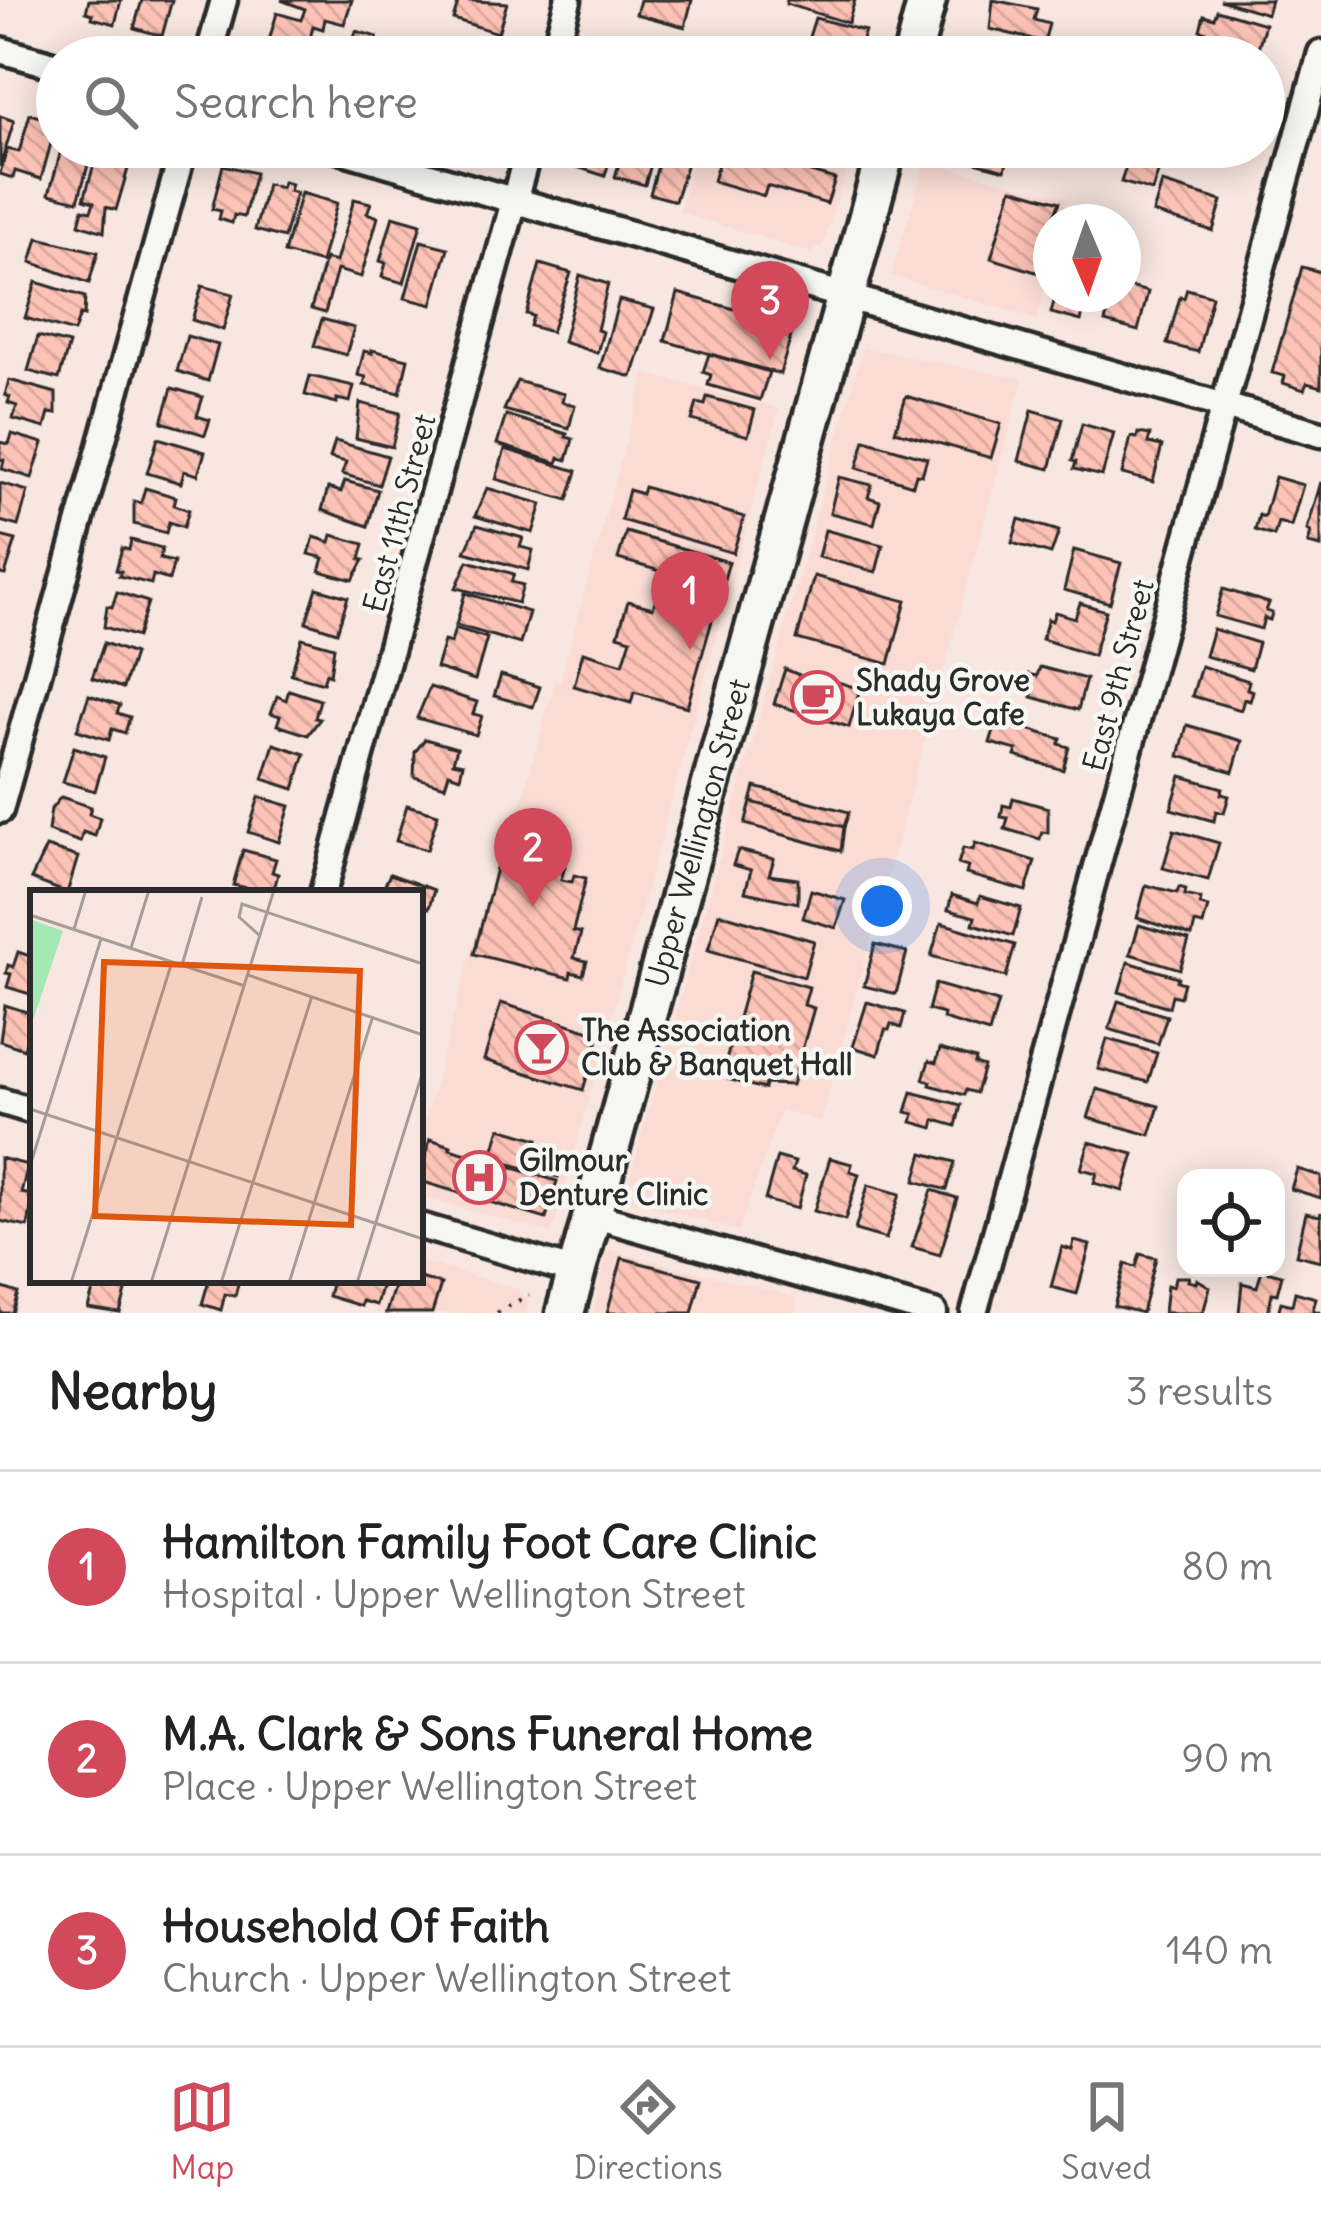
<!DOCTYPE html>
<html lang="en">
<head>
<meta charset="utf-8">
<style>
	:root { --surface:#fff; --page:#f2f2f2; --text:#222; --muted:#767676; --line:#e0e0e0; --accent:#d1495b }
	body { margin:0; font-family:Delius,sans-serif; background:var(--page); color:var(--text) }
	.controls { position:absolute; right:36px; bottom:36px; display:grid; overflow:hidden; border-radius:24px; box-shadow:0 6px 30px #0003 }
	.controls button { width:108px; height:108px; display:grid; place-items:center; padding:0; border:0; border-bottom:3px solid var(--line); background:var(--surface); color:var(--text); font:60px sans-serif }
	.compass { position:absolute; left:1033px; top:204px; width:108px; height:108px; border-radius:50%; background:var(--surface); box-shadow:0 6px 30px #0003; rotate:178deg }
	.you { position:absolute; left:882px; top:906px; width:42px; height:42px; margin:-30px; border:9px solid #fff; border-radius:50%; background:#1a73e8; box-shadow:0 0 0 18px #1a73e833 }
	.badge { display:grid; place-items:center; width:78px; height:78px; border-radius:50%; background:var(--accent); color:#fff; font-size:39px; font-weight:700 }
	.pin { position:absolute; translate:-50% -99px; filter:drop-shadow(0 3px 6px #0008) }
	.pin::after { content:''; position:absolute; top:63px; width:42px; height:36px; background:inherit; clip-path:polygon(0 0,100% 0,50% 100%) }
	.list { margin:0; padding:0; list-style:none }
	h2 { display:flex; justify-content:space-between; align-items:center; height:156px; margin:0; padding:0 48px; font-size:51px }
	h2 small { font-size:39px; font-weight:400; color:var(--muted) }
	.list li { display:grid; grid-template-columns:78px 1fr auto; gap:36px; align-items:center; box-sizing:border-box; height:192px; padding:0 48px; border-top:3px solid var(--line) }
	.list b { display:block; font-size:45px; white-space:nowrap }
	.list p { margin:0; font-size:39px; white-space:nowrap; color:var(--muted) }
	.list em { font-size:39px; font-style:normal; color:var(--muted) }
	.icon { flex:none; width:66px; height:66px; fill:none; stroke:currentColor; stroke-width:2; stroke-linecap:round; stroke-linejoin:round }
	.map { position:relative; flex:none; width:1321px; height:1313px; overflow:hidden }
	.search { position:absolute; background:var(--surface); box-shadow:0 6px 30px #0003; left:36px; right:36px; top:36px; height:132px; display:flex; align-items:center; gap:30px; box-sizing:border-box; padding:0 42px; border-radius:66px; color:var(--muted); font-size:45px }
	.sheet { height:732px; background:var(--surface) }
	nav { display:flex; justify-content:space-around; align-items:center; box-sizing:border-box; height:168px; border-top:3px solid var(--line); background:var(--surface); font-size:33px; color:var(--muted) }
	nav a { display:grid; justify-items:center; gap:6px }
	nav .on { color:var(--accent) }
	.map>svg:first-child { display:block }
</style>
</head>
<body>
<div class="map">
<svg width="1321" height="1313" viewBox="0 0 1321 1313">
	<defs>
		<pattern id="building-back-hatch" width="6" height="6" patternUnits="userSpaceOnUse" patternTransform="scale(3)"><rect width="6" height="6" fill="#fec3b7"/><path d="M-1 5l2 2M0 0l6 6M5-1l2 2" fill="none" stroke="#daa89e"/></pattern>
	</defs>
	<rect width="100%" height="100%" fill="#f8e7e0"/>
	<filter id="ink" filterUnits="userSpaceOnUse"><feTurbulence type="fractalNoise" baseFrequency=".00833" numOctaves="2"/><feDisplacementMap in="SourceGraphic" scale="24" xChannelSelector="R" yChannelSelector="G"/><feConvolveMatrix kernelMatrix="1 2 1 2 8 2 1 2 1" color-interpolation-filters="sRGB"/></filter>
	<g filter="url(#ink)">
		<!-- built -->
		<g fill="#fadcd4">
			<polygon points="697,147 853,147 823,245 811,253 679,212"/>
			<polygon points="925,161 1068,198 1061,222 1051,222 1051,263 1037,319 891,276"/>
			<polygon points="863,348 1023,379 821,1122 781,1110 739,1231 624,1198"/>
			<polygon points="645,373 779,409 552,1233 420,1197 420,1138 500,846 509,847 555,680 560,681"/>
			<polygon points="608,1249 798,1298 794,1313 593,1313"/>
			<polygon points="420,1261 518,1289 529,1302 526,1313 375,1313 384,1280 420,1280"/>
		</g>
		<!-- building -->
		<g fill="url(#building-back-hatch)" stroke="#2b2b2b" stroke-width="3">
			<polygon points="89,0 121,0 115,24 92,18 93,14 86,12"/>
			<polygon points="142,0 172,0 162,36 134,28"/>
			<polygon points="281,0 352,0 344,24 325,19 323,29 313,26 306,57 264,57 277,13 301,20 305,9"/>
			<polygon points="459,0 507,3 498,33 453,19"/>
			<polygon points="640,0 692,0 685,27 636,14"/>
			<polygon points="787,0 855,0 848,23 786,4"/>
			<polygon points="993,0 1037,9 1034,20 1049,24 1044,42 990,29"/>
			<polygon points="1220,0 1271,0 1267,14"/>
			<polygon points="1217,10 1265,24 1256,55 1208,41 1210,33 1200,30 1204,15 1214,18"/>
			<polygon points="815,18 865,31 856,57 807,43"/>
			<polygon points="356,31 377,37 371,57 338,57 342,42 352,46"/>
			<polygon points="632,34 679,48 678,53 684,57 626,57"/>
			<polygon points="974,41 1009,51 1008,57 961,57 962,53 970,55"/>
			<polygon points="30,114 57,122 41,179 15,171 13,178 0,174 7,149 19,152"/>
			<polygon points="0,116 14,121 0,167"/>
			<polygon points="62,147 93,147 78,201 49,194"/>
			<polygon points="99,147 132,155 116,210 106,207 104,232 79,224 83,209 91,211 94,202 84,199"/>
			<polygon points="580,147 613,147 605,176 574,166"/>
			<polygon points="624,147 656,147 645,185 615,177"/>
			<polygon points="663,147 692,147 675,201 650,194"/>
			<polygon points="723,147 835,179 827,204 767,186 764,196 713,181"/>
			<polygon points="946,147 1001,147 1000,151 1009,153 1005,170 944,154"/>
			<polygon points="1130,155 1161,164 1152,191 1121,182"/>
			<polygon points="223,165 255,173 244,217 234,215 232,223 219,219 221,211 212,209"/>
			<polygon points="283,182 291,184 289,191 296,193 284,238 255,230 267,184 281,188"/>
			<polygon points="1162,183 1222,201 1213,231 1153,213"/>
			<polygon points="1012,188 1060,202 1051,222 1039,273 991,258"/>
			<polygon points="301,193 337,203 321,263 284,253"/>
			<polygon points="354,199 371,203 367,213 378,217 361,277 337,270 325,313 311,309 325,259 336,262"/>
			<polygon points="393,216 421,224 404,283 382,277 386,263 380,261"/>
			<polygon points="38,238 98,252 89,283 31,262"/>
			<polygon points="421,241 448,248 432,305 405,298"/>
			<polygon points="540,264 571,273 551,332 530,326 533,316 526,314"/>
			<polygon points="1302,267 1321,272 1321,387 1307,383 1304,390 1283,383 1285,376 1272,373"/>
			<polygon points="580,275 608,284 597,330 603,332 597,353 563,342"/>
			<polygon points="36,282 85,297 84,316 80,315 74,332 25,318"/>
			<polygon points="1123,285 1148,292 1138,331 1105,322 1113,294 1123,294"/>
			<polygon points="202,286 233,294 223,330 192,320"/>
			<polygon points="1187,289 1212,296 1198,352 1167,344 1180,297 1184,298"/>
			<polygon points="678,293 794,326 780,374 665,341"/>
			<polygon points="1056,294 1088,294 1081,321 1051,313"/>
			<polygon points="619,300 654,309 632,377 600,368"/>
			<polygon points="322,319 354,328 346,355 314,346"/>
			<polygon points="38,336 69,344 59,379 28,371"/>
			<polygon points="187,336 218,345 208,381 177,371"/>
			<polygon points="372,350 408,359 400,393 364,385 366,377 358,375 364,351 372,353"/>
			<polygon points="709,354 769,372 760,400 708,385 711,375 703,372"/>
			<polygon points="310,376 354,386 350,402 337,399 337,403 305,395"/>
			<polygon points="9,380 56,393 56,414 49,413 45,428 13,419 17,406 8,403 10,397 5,395"/>
			<polygon points="517,381 564,394 562,402 575,405 569,428 504,410"/>
			<polygon points="172,388 203,397 197,416 210,420 205,435 162,422"/>
			<polygon points="906,396 1001,424 991,458 895,431"/>
			<polygon points="707,397 755,410 748,436 692,420 697,403 705,405"/>
			<polygon points="360,403 400,413 392,447 356,438"/>
			<polygon points="1032,410 1063,419 1050,469 1019,461"/>
			<polygon points="506,415 567,434 566,437 573,439 567,460 559,458 557,463 497,444"/>
			<polygon points="1082,424 1114,433 1102,476 1074,469 1076,462 1072,461"/>
			<polygon points="1138,433 1150,435 1148,443 1162,446 1153,482 1122,474 1131,437 1137,438"/>
			<polygon points="12,434 43,443 32,478 2,469 4,460 0,459 0,442 9,444"/>
			<polygon points="158,438 205,452 198,475 184,471 181,483 147,473"/>
			<polygon points="865,440 927,458 922,475 916,474 913,485 857,468"/>
			<polygon points="335,441 388,456 379,485 342,474 346,462 330,458"/>
			<polygon points="505,449 577,471 568,500 496,479"/>
			<polygon points="839,477 872,485 868,497 880,501 874,524 830,513"/>
			<polygon points="1275,477 1303,485 1291,526 1278,522 1274,536 1255,530 1259,515 1264,517"/>
			<polygon points="345,481 378,490 368,526 322,510 328,488 341,492"/>
			<polygon points="1321,482 1321,547 1308,544 1311,532 1307,530"/>
			<polygon points="0,483 28,491 18,526 0,521"/>
			<polygon points="644,487 744,517 733,553 621,520 629,490 642,494"/>
			<polygon points="145,488 176,497 174,505 189,510 184,527 169,522 166,533 134,524 134,501 141,503"/>
			<polygon points="487,488 542,504 533,533 475,516"/>
			<polygon points="1019,519 1059,531 1051,554 1012,543"/>
			<polygon points="477,525 523,538 520,547 533,550 528,570 465,552"/>
			<polygon points="825,530 883,545 876,572 818,557"/>
			<polygon points="626,532 729,562 687,707 634,692 631,703 574,686 583,652 623,664 631,639 618,635 628,601 653,608 664,572 618,559"/>
			<polygon points="332,535 364,544 360,559 364,560 353,580 320,571 324,558 309,554 314,537 330,542"/>
			<polygon points="0,536 16,540 5,575 0,574"/>
			<polygon points="131,540 162,548 160,559 174,562 169,580 153,575 151,584 119,576 121,571 116,570 122,548 129,550"/>
			<polygon points="1074,550 1121,563 1110,603 1064,590"/>
			<polygon points="468,561 514,574 511,582 523,585 518,603 456,588"/>
			<polygon points="814,576 906,601 889,664 797,639"/>
			<polygon points="317,588 348,597 337,632 306,622"/>
			<polygon points="1223,589 1269,603 1266,611 1272,613 1270,620 1264,618 1261,629 1215,616"/>
			<polygon points="117,592 148,602 137,637 104,627 107,606 112,607"/>
			<polygon points="465,593 529,612 520,644 456,625"/>
			<polygon points="1080,603 1106,611 1093,656 1042,639 1048,619 1052,621 1055,612 1075,618"/>
			<polygon points="455,628 487,638 475,680 436,668 444,641 451,643"/>
			<polygon points="1213,629 1258,643 1251,669 1205,656"/>
			<polygon points="302,638 334,647 330,675 326,673 323,683 291,674"/>
			<polygon points="104,643 134,654 123,688 92,678"/>
			<polygon points="1201,666 1249,681 1247,689 1253,691 1250,701 1244,699 1241,710 1192,696"/>
			<polygon points="1040,667 1086,679 1078,710 1032,697 1033,690 1025,688 1029,674 1037,676"/>
			<polygon points="785,669 832,689 835,681 860,689 849,727 774,704"/>
			<polygon points="501,675 540,687 533,707 494,696"/>
			<polygon points="430,687 477,702 473,714 482,716 476,735 417,718"/>
			<polygon points="289,690 320,700 315,718 320,719 308,735 277,725 280,716 271,713 277,696 286,700"/>
			<polygon points="89,695 120,705 117,713 130,717 125,733 112,729 109,740 77,730"/>
			<polygon points="997,720 1061,739 1059,744 1069,747 1063,770 1015,756 1017,750 990,743"/>
			<polygon points="1187,725 1242,741 1233,772 1179,756"/>
			<polygon points="425,739 457,748 453,762 463,764 460,777 449,773 445,786 414,777 415,752"/>
			<polygon points="274,744 305,754 294,789 263,779"/>
			<polygon points="74,747 105,757 95,791 63,782"/>
			<polygon points="1181,776 1223,788 1221,794 1229,796 1224,813 1216,811 1214,821 1171,809"/>
			<polygon points="755,787 849,812 844,827 751,802"/>
			<polygon points="61,797 91,807 89,814 100,818 95,836 83,832 80,842 48,831 51,809"/>
			<polygon points="259,797 290,806 279,842 248,832"/>
			<polygon points="1013,798 1048,808 1048,833 1042,832 1040,839 1005,829 1008,818 1001,817 1003,805 1011,807"/>
			<polygon points="751,802 844,827 841,851 745,824"/>
			<polygon points="407,805 438,814 427,850 396,841"/>
			<polygon points="1174,830 1219,843 1208,880 1163,868"/>
			<polygon points="975,843 1035,861 1026,891 966,874 968,867 958,864 963,848 973,850"/>
			<polygon points="46,847 78,857 67,893 31,879"/>
			<polygon points="243,850 276,859 272,872 278,874 273,893 233,885"/>
			<polygon points="738,850 774,859 769,875 798,879 798,903 745,892 751,870 733,865"/>
			<polygon points="526,856 565,866 561,880 572,882 574,875 586,878 573,931 581,933 574,958 587,961 583,975 571,972 570,978 474,954 499,857 524,864"/>
			<polygon points="390,874 434,890 429,908 420,906 420,893 381,893"/>
			<polygon points="1146,885 1177,893 1179,887 1186,889 1185,895 1201,899 1200,905 1208,907 1203,925 1195,923 1192,936 1137,918"/>
			<polygon points="811,890 845,900 836,928 803,918"/>
			<polygon points="952,895 978,903 980,896 1021,908 1013,936 973,924 975,917 948,910"/>
			<polygon points="719,913 814,941 804,977 708,950"/>
			<polygon points="941,923 1015,945 1006,977 931,956"/>
			<polygon points="1139,925 1189,940 1180,969 1130,954"/>
			<polygon points="875,944 907,952 896,994 864,986"/>
			<polygon points="18,952 33,957 33,995 7,987 11,974 6,973 8,965 13,967"/>
			<polygon points="1128,962 1178,977 1177,981 1184,983 1180,997 1172,995 1169,1007 1119,992"/>
			<polygon points="751,971 809,987 804,1005 814,1008 792,1085 765,1084 764,1089 728,1079 727,1057"/>
			<polygon points="935,984 998,1002 989,1033 943,1019 944,1014 928,1010"/>
			<polygon points="1118,1001 1167,1016 1158,1044 1109,1029"/>
			<polygon points="867,1002 905,1013 901,1028 891,1024 889,1030 885,1030 878,1055 853,1047"/>
			<polygon points="501,1003 600,1034 583,1090 484,1060"/>
			<polygon points="5,1005 33,1014 24,1049 0,1041"/>
			<polygon points="1107,1039 1157,1053 1148,1082 1098,1069"/>
			<polygon points="940,1049 976,1059 975,1064 984,1067 976,1093 966,1090 964,1095 930,1085 931,1082 923,1079 929,1061 936,1063"/>
			<polygon points="1097,1089 1159,1106 1150,1135 1088,1118"/>
			<polygon points="912,1092 961,1105 956,1126 935,1120 933,1128 912,1122 914,1114 906,1112"/>
			<polygon points="500,1128 538,1139 535,1147 564,1155 558,1177 491,1159"/>
			<polygon points="430,1139 451,1146 450,1149 557,1181 546,1219 420,1181"/>
			<polygon points="1089,1142 1134,1154 1123,1191 1094,1183 1097,1173 1081,1169"/>
			<polygon points="923,1153 955,1162 947,1190 915,1181"/>
			<polygon points="777,1157 795,1162 792,1171 806,1175 797,1209 765,1200"/>
			<polygon points="0,1158 28,1165 21,1193 33,1195 28,1227 0,1221"/>
			<polygon points="830,1158 852,1164 850,1171 859,1174 845,1220 814,1211"/>
			<polygon points="1297,1169 1321,1176 1321,1198 1291,1189"/>
			<polygon points="868,1185 900,1194 886,1239 855,1230"/>
			<polygon points="932,1190 957,1198 940,1255 912,1247"/>
			<polygon points="1321,1212 1321,1261 1296,1255 1306,1213 1320,1216"/>
			<polygon points="1074,1241 1090,1245 1077,1294 1051,1287 1062,1247 1072,1250"/>
			<polygon points="1140,1254 1156,1258 1142,1313 1114,1306 1125,1264 1136,1267"/>
			<polygon points="622,1258 701,1279 692,1313 607,1313"/>
			<polygon points="1262,1270 1282,1275 1277,1294 1272,1293 1268,1313 1239,1313 1242,1283 1257,1287"/>
			<polygon points="1175,1277 1189,1277 1188,1281 1196,1283 1197,1279 1210,1287 1203,1313 1164,1313 1167,1285 1173,1287"/>
			<polygon points="420,1278 441,1284 432,1313 386,1313 396,1280"/>
			<polygon points="96,1280 128,1285 120,1313 88,1308"/>
			<polygon points="209,1280 239,1280 235,1296 225,1294 221,1310 202,1304"/>
			<polygon points="332,1280 383,1280 376,1305 362,1301 361,1306 328,1296"/>
			<polygon points="0,1287 18,1293 12,1313 0,1313"/>
			<polygon points="1295,1292 1316,1298 1313,1310 1321,1313 1278,1313 1281,1302 1292,1305"/>
		</g>
		<g fill="none" stroke-linecap="round" stroke-linejoin="round">
			<defs>
				<g id="minor">
					<polyline points="0,50 57,66"/>
					<polyline points="208,57 224,0"/>
					<polyline points="553,57 568,0"/>
					<polyline points="330,147 1321,434"/>
					<polyline points="0,810 184,147"/>
					<polyline points="323,893 529,147"/>
					<polyline points="0,1101 33,1111"/>
					<polyline points="592,1215 934,1313"/>
					<polyline points="420,1226 576,1272"/>
					<polyline points="974,1313 1321,53"/>
				</g>
				<g id="secondary">
					<polyline points="912,57 927,0"/>
					<path id="s1" d="M565,1313L887,147"/>
				</g>
			</defs>
			<!-- minor casing -->
			<use href="#minor" stroke="#2b2b2b" stroke-width="33"/>
			<!-- secondary casing -->
			<use href="#secondary" stroke="#2b2b2b" stroke-width="45"/>
			<!-- path -->
			<polyline stroke="#2b2b2b" stroke-width="4.5" stroke-dasharray="3 9" stroke-linecap="butt" points="497,1313 529,1295"/>
			<!-- minor -->
			<use href="#minor" stroke="#f6f6f2" stroke-width="24"/>
			<!-- secondary -->
			<use href="#secondary" stroke="#f6f6f2" stroke-width="36"/>
		</g>
	</g>
	<!-- icons -->
	<defs>
		<symbol id="cafe-ring" viewBox="-11 -11 22 22"><circle r="9.5" fill="#f6f6f2" stroke="#d1495b" stroke-width="1.5"/><path d="M-5.5-4.5H6V0H3Q3 3.5 0 3.5H-2.5Q-5.5 3.5-5.5 0ZM3-3.2v2h1.7v-2ZM-6 4.5H4V6H-6Z" fill="#d1495b"/></symbol>
		<symbol id="bar-ring" viewBox="-11 -11 22 22"><circle r="9.5" fill="#f6f6f2" stroke="#d1495b" stroke-width="1.5"/><path d="M-6-5H6L.8 .8V4.5H3.5V6h-7V4.5H-.8V.8Z" fill="#d1495b"/></symbol>
		<symbol id="hospital-ring" viewBox="-11 -11 22 22"><circle r="9.5" fill="#f6f6f2" stroke="#d1495b" stroke-width="1.5"/><path d="M-5-5h3v3.5h4V-5h3V5h-3V1.5h-4V5h-3Z" fill="#d1495b"/></symbol>
	</defs>
	<g fill-rule="evenodd">
		<use href="#cafe-ring" x="788" y="668" width="59" height="59"/>
		<use href="#bar-ring" x="512" y="1018" width="59" height="59"/>
		<use href="#hospital-ring" x="450" y="1148" width="59" height="59"/>
	</g>
	<g text-anchor="middle" dominant-baseline="central" stroke-width="9" stroke-linejoin="round" paint-order="stroke">
		<!-- street labels -->
		<g font-size="30" fill="#2b2b2b" stroke="#f6f6f2">
			<text transform="translate(399 513) rotate(-75)">East 11th Street</text>
			<text transform="translate(1118 675) rotate(-75)">East 9th Street</text>
			<text stroke="none"><textPath href="#s1" startOffset="498">Upper Wellington Street</textPath></text>
		</g>
		<!-- poi labels -->
		<g font-size="30" font-weight="bold" fill="#2b2b2b" stroke="#f6f6f2" text-anchor="start">
			<text x="856" y="680">Shady Grove<tspan x="856" dy="34">Lukaya Cafe</tspan></text>
			<text x="581" y="1030">The Association<tspan x="581" dy="34">Club &amp; Banquet Hall</tspan></text>
			<text x="519" y="1160">Gilmour<tspan x="519" dy="34">Denture Clinic</tspan></text>
		</g>
	</g>
	<!-- overview -->
	<g transform="translate(30 890)">
		<rect width="393" height="393" fill="#f8e7e0"/>
		<path d="M0,29L33,41L0,139Z" fill="#a4e8b3"/>
		<path fill="none" stroke="#a69c98" stroke-width="3" d="M0,25L215,96M44,39L56,0M229,45L209,27L212,14L393,74M101,58L119,0M152,75L172,7M218,85L393,145M0,219L393,349M0,276L71,49M41,393L142,72M121,393L244,0M191,393L282,106M259,393L343,126M327,393L393,181"/>
		<path fill="#df570e" fill-opacity="0.15" stroke="#df570e" stroke-width="6" d="M74,72L330,81L321,335L65,326Z"/>
		<rect width="393" height="393" fill="none" stroke="#2b2b2b" stroke-width="6"/>
	</g>
</svg>
<div class="controls">
<button><svg class="icon" aria-label="locate" viewBox="0 0 24 24"><circle cx="12" cy="12" r="6"/><path d="M12 2v4M12 18v4M2 12h4M18 12h4"/></svg></button>
</div>
<svg class="compass" viewBox="-18 -18 36 36"><path d="M0-13l5 13h-10z" fill="#e53935"/><path d="M0 13l5-13h-10z" fill="#767676"/></svg>
<div class="you"></div>
<div class="pin badge" style="left:690px;top:650px">1</div>
<div class="pin badge" style="left:533px;top:907px">2</div>
<div class="pin badge" style="left:770px;top:360px">3</div>
<div class="search"><svg class="icon" aria-label="search" viewBox="0 0 24 24"><circle cx="10" cy="10" r="6"/><path d="M15 15l6 6"/></svg>Search here</div>
</div>
<section class="sheet">
<h2>Nearby<small>3 results</small></h2>
<ul class="list">
<li><span class="badge">1</span><div><b>Hamilton Family Foot Care Clinic</b><p>Hospital · Upper Wellington Street</p></div><em>80 m</em></li>
<li><span class="badge">2</span><div><b>M.A. Clark &amp; Sons Funeral Home</b><p>Place · Upper Wellington Street</p></div><em>90 m</em></li>
<li><span class="badge">3</span><div><b>Household Of Faith</b><p>Church · Upper Wellington Street</p></div><em>140 m</em></li>
</ul>
</section>
<nav>
<a class="on"><svg class="icon" aria-label="map" viewBox="0 0 24 24"><path d="M3 6l6-2 6 2 6-2v14l-6 2-6-2-6 2zM9 4v14M15 6v14"/></svg>Map</a>
<a><svg class="icon" aria-label="directions" viewBox="0 0 24 24"><path d="M12 3l9 9-9 9-9-9zM9 14v-3h6M13 9l2 2-2 2"/></svg>Directions</a>
<a><svg class="icon" aria-label="saved" viewBox="0 0 24 24"><path d="M7 4h10v16l-5-4-5 4z"/></svg>Saved</a>
</nav>
</body>
</html>
